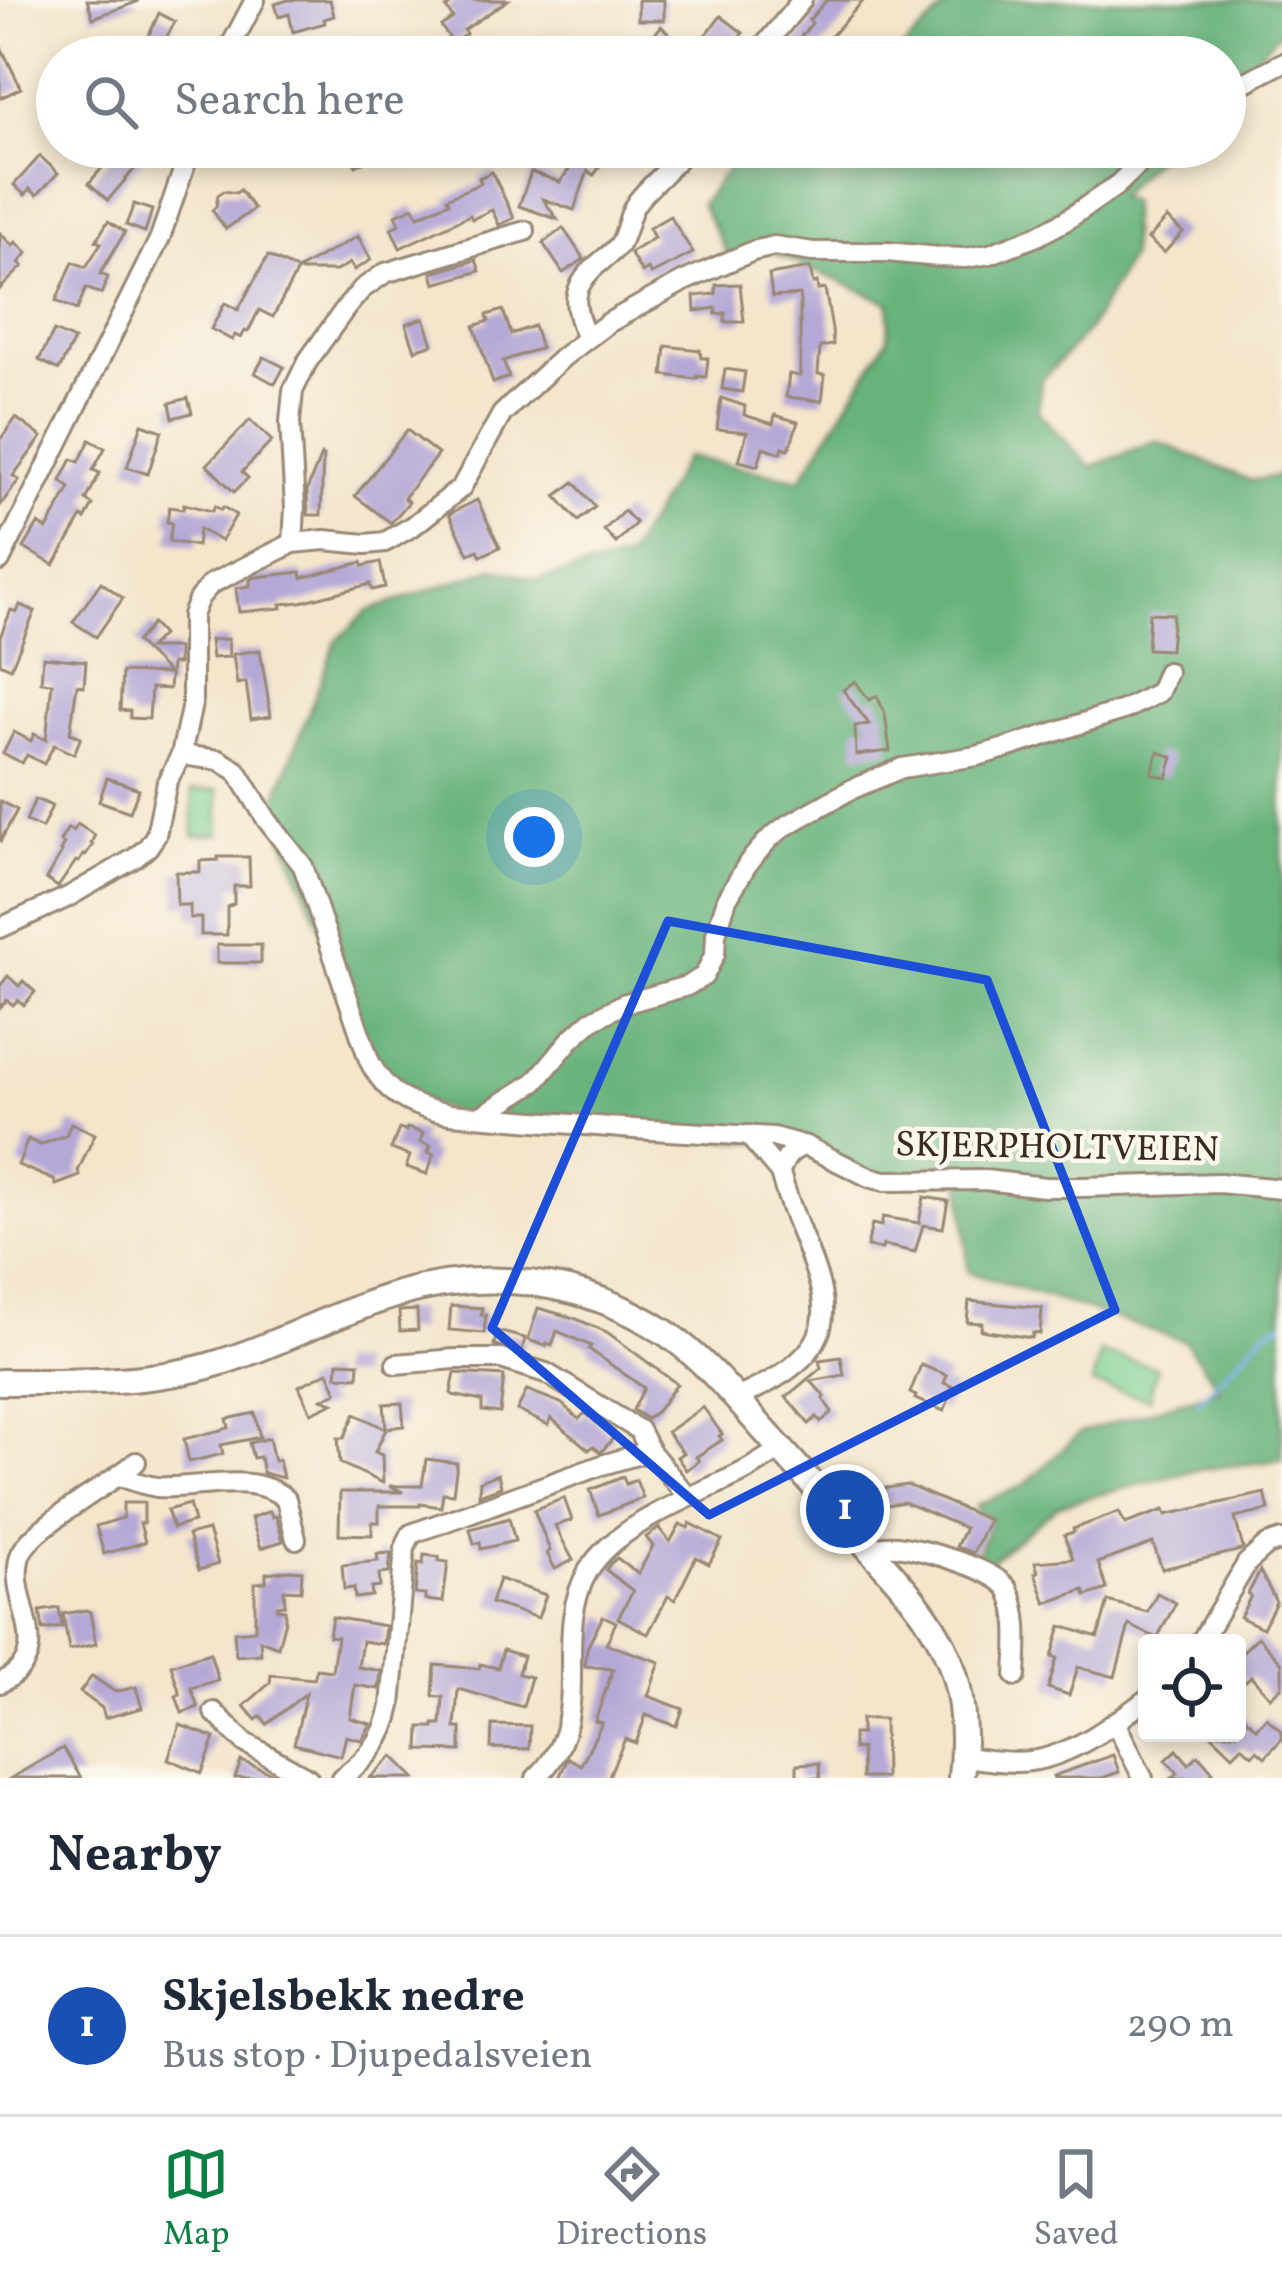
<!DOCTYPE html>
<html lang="en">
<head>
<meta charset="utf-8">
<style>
	:root { --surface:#fff; --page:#f6f6f7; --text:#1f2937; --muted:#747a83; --line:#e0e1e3; --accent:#0b8043 }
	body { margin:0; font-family:Vollkorn,serif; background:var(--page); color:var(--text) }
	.controls { position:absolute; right:36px; bottom:36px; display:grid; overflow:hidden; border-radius:12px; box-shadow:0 6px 18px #0003 }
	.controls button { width:108px; height:108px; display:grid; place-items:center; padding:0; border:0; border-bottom:3px solid var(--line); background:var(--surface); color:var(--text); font:60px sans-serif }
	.you { position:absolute; left:534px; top:837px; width:42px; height:42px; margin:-30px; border:9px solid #fff; border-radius:50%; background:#1a73e8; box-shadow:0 0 0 18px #1a73e833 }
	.badge { display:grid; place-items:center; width:78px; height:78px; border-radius:50%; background:var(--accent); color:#fff; font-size:39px; font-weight:700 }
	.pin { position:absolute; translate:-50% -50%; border:6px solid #fff; box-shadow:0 3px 12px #0006 }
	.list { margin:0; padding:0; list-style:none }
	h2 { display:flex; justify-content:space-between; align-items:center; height:156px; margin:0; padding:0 48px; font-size:51px }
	h2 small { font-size:39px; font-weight:400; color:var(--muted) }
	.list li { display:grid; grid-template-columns:78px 1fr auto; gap:36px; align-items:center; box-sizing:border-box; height:180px; padding:0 48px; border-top:3px solid var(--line) }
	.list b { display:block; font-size:45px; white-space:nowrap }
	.list p { margin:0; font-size:39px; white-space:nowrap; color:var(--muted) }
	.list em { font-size:39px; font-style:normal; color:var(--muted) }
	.icon { flex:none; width:66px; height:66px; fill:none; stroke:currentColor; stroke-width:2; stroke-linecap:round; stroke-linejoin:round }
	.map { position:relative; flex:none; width:1282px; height:1778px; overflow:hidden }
	.search { position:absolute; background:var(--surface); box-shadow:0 6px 18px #0003; left:36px; right:36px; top:36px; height:132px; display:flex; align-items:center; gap:30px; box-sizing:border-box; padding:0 42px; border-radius:66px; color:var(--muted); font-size:45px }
	.sheet { height:336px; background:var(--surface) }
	nav { display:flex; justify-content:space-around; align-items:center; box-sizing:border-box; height:168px; border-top:3px solid var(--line); background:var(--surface); font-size:33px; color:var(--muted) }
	nav a { display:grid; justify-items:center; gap:6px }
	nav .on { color:var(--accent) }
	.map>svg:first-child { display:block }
</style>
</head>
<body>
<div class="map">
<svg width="1282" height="1778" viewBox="0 0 1282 1778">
	<rect width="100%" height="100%" fill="#fbf7ec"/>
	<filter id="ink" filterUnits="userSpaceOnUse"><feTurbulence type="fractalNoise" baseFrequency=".00833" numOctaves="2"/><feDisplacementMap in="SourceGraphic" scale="24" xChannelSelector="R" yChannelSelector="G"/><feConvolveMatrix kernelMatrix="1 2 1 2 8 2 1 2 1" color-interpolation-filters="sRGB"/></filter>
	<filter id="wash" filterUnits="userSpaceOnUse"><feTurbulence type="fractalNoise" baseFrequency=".004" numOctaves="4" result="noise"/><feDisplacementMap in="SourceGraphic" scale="48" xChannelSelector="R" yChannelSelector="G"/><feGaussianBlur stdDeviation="2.7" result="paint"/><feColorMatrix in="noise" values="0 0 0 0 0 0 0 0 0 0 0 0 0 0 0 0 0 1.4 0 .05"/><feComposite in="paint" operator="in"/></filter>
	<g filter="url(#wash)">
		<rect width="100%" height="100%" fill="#f4e5cb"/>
		<!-- green -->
		<g fill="#80d192" stroke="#5e7e58" stroke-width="3">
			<polygon points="218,790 220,834 194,836 192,791"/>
			<polygon points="1100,1353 1157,1367 1149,1399 1092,1384"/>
		</g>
		<!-- forest -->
		<g fill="#68b37c" stroke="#526e4d" stroke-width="3">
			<polygon points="954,0 1282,0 1282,30 1225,88 1225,57 894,57"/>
			<polygon points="751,147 1166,147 1117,197 1130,201 1130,257 1088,330 1041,381 1038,412 1091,467 1157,441 1251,481 1282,475 1282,1460 1196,1470 1059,1505 988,1563 976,1558 992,1518 977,1511 976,1505 1023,1486 1080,1433 1220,1389 1185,1341 968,1272 962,1180 896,1183 803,1147 468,1117 387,1089 272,809 336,641 368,611 494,568 537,580 627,558 686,457 801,479 888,338 890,303 760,247 730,259 701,204 743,149"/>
		</g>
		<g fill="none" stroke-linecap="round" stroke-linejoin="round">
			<!-- stream -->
			<polyline stroke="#7eafe9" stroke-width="4.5" points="1198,1402 1268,1329 1282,1323"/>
		</g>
		<g id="blocks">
			<!-- building -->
			<g fill="#b5a7d6">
				<polygon points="87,0 136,0 137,2 93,18"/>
				<polygon points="288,0 330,0 334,16 324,19 325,23 293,32 289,14 279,17 275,4"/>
				<polygon points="457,0 508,0 464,30 466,34 453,43 441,26 453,18 446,8"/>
				<rect x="638" y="0" width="26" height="20"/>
				<polygon points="827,0 864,0 812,57 784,57 812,23 809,20"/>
				<polygon points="159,13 175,22 165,40 195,57 139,57"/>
				<polygon points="721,16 743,33 738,38 747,45 738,57 638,57 661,26 690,54"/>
				<polygon points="0,45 21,88 0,98"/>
				<polygon points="120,147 128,147 142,160 108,200 89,183"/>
				<polygon points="345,147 399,147 372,162 370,158 356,166"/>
				<polygon points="554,147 600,147 594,155 603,162 594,175 588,171 574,210 543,199 557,219 519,206 531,172 560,182 575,161"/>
				<polygon points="40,156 58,173 37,195 30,189 25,195 14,185"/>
				<polygon points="492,172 514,218 499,225 492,210 472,219 470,215 400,248 391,228 400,224 396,215 414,207 418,216 449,202 447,198 481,183 479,178"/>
				<polygon points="240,190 254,209 226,229 212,210 216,207 218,195 224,191 236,193"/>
				<polygon points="134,204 152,210 145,232 126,225"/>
				<polygon points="670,216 693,253 651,274 648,269 642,273 630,253 654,238 649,228"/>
				<polygon points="1167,218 1183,232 1164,253 1148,239"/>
				<polygon points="108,221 125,232 100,274 108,277 101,294 86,288 77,310 56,301 73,262 86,267 101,243 96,241"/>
				<polygon points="563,228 584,259 563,273 543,243"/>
				<polygon points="0,233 13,246 16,242 27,253 19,263 23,266 0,289"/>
				<polygon points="358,236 371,260 354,270 350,263 336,271 297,271 273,317 259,310 248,332 245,331 241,338 235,335 232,340 211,329 225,303 238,310 268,256 297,270"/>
				<polygon points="476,260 480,271 435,284 432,273"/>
				<polygon points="810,268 813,283 817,282 818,290 825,289 832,329 833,345 820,347 818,374 825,375 822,401 786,397 789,374 800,376 800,295 772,297 769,275"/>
				<polygon points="740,284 744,322 725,322 725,313 716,314 716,308 695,311 694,296 716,294 716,285"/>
				<polygon points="503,310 511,334 534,326 541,348 503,361 509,377 493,383 474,326 489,321 487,315"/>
				<polygon points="424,318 433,344 415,350 406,324"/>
				<polygon points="54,331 74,340 59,370 39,360"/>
				<polygon points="666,346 700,350 701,358 708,358 706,377 697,376 697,379 663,375"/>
				<polygon points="264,357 284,367 275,384 255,373"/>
				<polygon points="725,369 745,372 742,392 722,389"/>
				<polygon points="188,398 192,413 173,418 170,403"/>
				<polygon points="721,398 745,406 744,415 773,424 775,415 798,422 789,449 783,447 781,453 763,447 758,466 739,461 747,432 717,429"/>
				<polygon points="16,418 42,437 13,476 19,480 0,506 0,440"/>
				<polygon points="250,420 272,441 242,472 248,478 234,492 207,465"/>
				<polygon points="142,424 162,431 148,474 127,467"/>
				<polygon points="407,430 438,454 404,498 409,502 391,523 355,496"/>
				<polygon points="90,440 105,448 93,470 100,473 86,500 93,505 85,519 82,517 54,565 24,548 38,524 47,529 70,488 61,481 72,459 79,462"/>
				<polygon points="321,455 323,456 321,515 308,515 307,490"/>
				<polygon points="574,482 595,507 578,521 556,496"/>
				<polygon points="477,500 500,547 481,556 478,550 469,554 449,514"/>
				<polygon points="184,504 212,511 215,506 221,510 223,507 236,515 221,541 199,529 197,546 169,541 172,523 167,522 169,507 183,509"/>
				<polygon points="624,511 636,523 616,543 604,530"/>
				<polygon points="362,562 363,566 380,562 385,587 372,590 370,584 301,602 281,604 282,608 239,612 236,588 250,586 250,580 256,577 301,572 302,578"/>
				<polygon points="101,582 123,598 96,637 73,622"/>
				<polygon points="20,605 35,611 11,668 0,663 0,637 11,610 17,612"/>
				<polygon points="1149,613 1173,614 1170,650 1147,649"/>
				<polygon points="152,624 162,635 149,648 178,648 178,664 171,664 169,689 151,688 149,719 130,718 130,711 120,710 122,672 169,674 136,642"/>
				<polygon points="228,639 229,657 212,658 210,640"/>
				<polygon points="260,650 271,716 251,719 246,682 237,684 233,654"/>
				<polygon points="43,657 86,661 84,686 77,685 70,733 81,737 74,754 54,745 44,764 27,755 22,763 3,753 14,732 31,741 34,734 46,740 52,683 41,682"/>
				<polygon points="855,681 869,700 877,696 885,713 890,751 856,755 855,726 869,724 843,690"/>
				<polygon points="1158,752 1173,757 1167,778 1152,774"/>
				<polygon points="107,778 139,789 130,812 99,801"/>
				<polygon points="35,799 52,806 42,828 26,821"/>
				<polygon points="0,801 17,810 0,842"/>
				<polygon points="77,824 95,835 91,843 93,844 85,856 83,855 79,862 76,861 58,887 46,879 62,852 60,851 64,844 60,841 68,828 73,831"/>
				<polygon points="218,857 249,857 250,886 234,886 234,904 227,907 227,935 201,935 201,918 190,918 190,905 177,905 176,872 200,872 200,861 218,860"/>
				<rect x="217" y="945" width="44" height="18"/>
				<polygon points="8,976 19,986 23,981 35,992 24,1005 18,1000 13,1005 7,1000 0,1008 0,986"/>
				<polygon points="71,1123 95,1134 78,1171 80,1176 56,1185 54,1180 18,1165 28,1139 40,1145 66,1135"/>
				<polygon points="407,1128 423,1133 420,1142 431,1146 428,1152 434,1154 427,1174 406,1167 410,1156 391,1149 399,1129 406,1131"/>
				<polygon points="924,1197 948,1201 943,1228 923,1225 915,1252 883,1245 882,1249 867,1247 872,1224 881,1226 883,1217 919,1223"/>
				<polygon points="969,1301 1042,1308 1040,1334 1033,1333 1032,1338 981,1330 982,1323 967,1322"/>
				<polygon points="451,1306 482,1308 481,1315 486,1315 484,1333 449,1330"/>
				<polygon points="538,1308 574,1318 607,1332 677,1384 657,1411 647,1419 633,1410 644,1388 589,1349 591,1346 557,1331 552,1345 547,1343 546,1346 528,1340"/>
				<polygon points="417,1310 418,1330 400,1331 399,1311"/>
				<polygon points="497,1331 525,1338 522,1351 494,1345"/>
				<polygon points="841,1357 844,1375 811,1381 825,1397 823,1399 832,1412 821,1422 817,1417 809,1424 786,1397 821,1368 819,1360"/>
				<polygon points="338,1362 359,1363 358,1377 337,1376"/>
				<polygon points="921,1365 947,1375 944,1383 954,1387 944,1411 915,1399 916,1396 910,1393"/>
				<polygon points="328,1372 337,1392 322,1399 333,1403 311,1413 299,1386"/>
				<polygon points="455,1373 504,1376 500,1413 482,1411 482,1401 453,1395 451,1393"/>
				<polygon points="527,1390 561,1403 579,1419 585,1413 614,1437 602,1451 600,1452 593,1446 589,1450 551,1418 548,1425 517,1410"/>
				<polygon points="402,1403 404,1426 386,1428 384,1404"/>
				<polygon points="703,1407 722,1434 719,1436 722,1440 696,1457 699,1461 686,1470 677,1457 683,1453 667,1432"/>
				<polygon points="255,1413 260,1437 221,1445 223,1454 189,1462 184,1439 229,1428 227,1419"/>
				<polygon points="355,1414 386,1429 375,1452 382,1455 383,1483 340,1463 338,1438 344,1438"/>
				<polygon points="269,1438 274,1461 279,1460 283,1478 263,1473 260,1457 253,1458 249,1443"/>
				<polygon points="426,1459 457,1463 453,1494 443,1493 441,1507 420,1504 420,1506 379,1506 379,1522 372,1522 372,1535 339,1534 340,1492 403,1492 389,1486 422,1486"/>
				<polygon points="498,1474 501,1487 479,1495 480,1481"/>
				<polygon points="623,1477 626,1484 636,1480 643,1498 599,1515 590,1490"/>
				<polygon points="907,1485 989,1520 973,1553 956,1547 965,1528 904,1502 869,1508 866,1491"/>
				<polygon points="1265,1493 1269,1510 1235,1518 1243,1548 1241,1550 1162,1569 1153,1543 1098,1563 1107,1589 1086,1596 1084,1590 1046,1603 1035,1573 1038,1572 1035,1562 1073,1559 1064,1535 1074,1532 1073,1529 1119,1512 1125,1524 1164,1510 1166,1515"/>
				<polygon points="564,1498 572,1520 555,1526 573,1560 555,1569 547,1553 550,1551 534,1510"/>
				<polygon points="123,1503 144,1503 144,1523 140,1523 145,1542 104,1554 96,1526 123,1518"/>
				<polygon points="189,1504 194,1522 173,1528 167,1510"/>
				<polygon points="270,1511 272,1517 276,1516 283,1541 261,1548 251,1518"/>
				<polygon points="509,1518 515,1541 481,1549 480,1542 474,1544 470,1529"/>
				<polygon points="690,1523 722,1540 709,1564 696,1557 675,1600 668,1596 648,1634 618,1618 633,1591 606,1570 611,1563 617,1558 638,1574 653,1546 646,1537 659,1528 670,1542 680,1524 688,1528"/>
				<polygon points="208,1530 218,1564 199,1570 188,1535"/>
				<polygon points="391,1553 389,1573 379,1574 380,1587 371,1588 372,1596 355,1598 354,1588 344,1589 342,1565 378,1561 377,1554"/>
				<polygon points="424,1555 439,1557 439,1561 448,1562 443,1602 425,1600 425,1595 415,1594 418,1563 423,1564"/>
				<polygon points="289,1570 302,1571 301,1591 284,1590 285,1605 277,1606 277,1609 285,1610 285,1620 278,1647 260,1640 261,1654 236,1656 234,1632 255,1630 255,1583 266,1582 266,1573"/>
				<polygon points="1260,1571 1276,1602 1263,1628 1240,1617 1251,1596 1248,1594"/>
				<polygon points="499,1579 546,1595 538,1618 491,1603"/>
				<polygon points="1157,1593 1176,1603 1157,1638 1129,1625 1115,1677 1078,1667 1069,1695 1048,1688 1057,1658 1052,1657 1061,1626 1098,1637 1108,1601 1147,1612"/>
				<polygon points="59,1608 62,1627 43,1630 40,1611"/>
				<polygon points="86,1610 90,1612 96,1644 69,1650 63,1614"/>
				<polygon points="603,1616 616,1622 606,1644 660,1662 648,1696 683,1709 677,1726 646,1715 636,1743 625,1739 608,1778 559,1778 568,1758 581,1765 602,1723 595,1721 613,1669 585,1666 587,1648"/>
				<polygon points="332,1617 385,1626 383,1644 362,1641 358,1667 381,1671 379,1689 355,1685 350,1718 371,1724 362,1740 346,1736 341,1756 294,1744 306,1693 267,1724 261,1716 256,1720 244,1706 270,1683 271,1675 314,1679 316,1669 332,1671 337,1637 329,1636"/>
				<polygon points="1258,1637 1282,1663 1282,1686 1270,1697 1251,1676 1246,1681 1237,1672 1237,1657"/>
				<polygon points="503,1650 523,1656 518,1674 531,1677 523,1707 458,1689 455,1728 461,1728 461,1751 419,1750 420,1727 434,1727 434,1724 441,1724 443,1697 433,1696 435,1665 479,1669 480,1664 498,1668"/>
				<polygon points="210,1653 218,1680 191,1688 198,1707 182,1713 176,1696 180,1694 171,1665"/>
				<polygon points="92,1676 115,1692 136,1687 142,1708 105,1718 102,1708 80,1692"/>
				<polygon points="1237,1710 1256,1728 1266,1717 1282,1732 1282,1739 1265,1757 1257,1750 1252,1755 1242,1746 1233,1755 1210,1733 1237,1733"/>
				<polygon points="861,1719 884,1719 885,1778 862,1778 861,1748 853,1749 853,1734 861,1734"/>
				<polygon points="180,1725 215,1738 202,1773 168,1759"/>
				<polygon points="492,1725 530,1726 529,1749 491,1748"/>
				<polygon points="63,1748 81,1778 11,1778"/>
				<polygon points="1177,1750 1189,1764 1198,1755 1213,1772 1205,1778 1172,1778 1178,1773 1166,1760"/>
				<polygon points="1113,1755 1119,1772 1102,1778 1054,1778 1053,1776"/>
				<polygon points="393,1756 415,1778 370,1778"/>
				<polygon points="241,1761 269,1772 280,1778 235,1778"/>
				<polygon points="819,1763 820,1778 797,1778 797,1764"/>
			</g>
		</g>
	</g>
	<g filter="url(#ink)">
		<use href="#blocks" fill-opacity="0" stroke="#988874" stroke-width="3"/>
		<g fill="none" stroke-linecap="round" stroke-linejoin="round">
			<defs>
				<g id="minor">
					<polyline points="225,57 255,0"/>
					<polyline points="755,57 802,0"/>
					<polyline points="1225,93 1282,63"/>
					<path d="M587,338C572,306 570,288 598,264C605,258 613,252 619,245C628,232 627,215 637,202C652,182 673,169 687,147"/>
					<polyline points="293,543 295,508 290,422 293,391 307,362 345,309 362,289 385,273 525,231"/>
					<polyline points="0,561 160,238 191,147"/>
					<path d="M181,755L219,760L237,771L267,820L303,866L369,1060C386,1095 412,1108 450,1114L634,1129L773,1137L806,1146L869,1177L885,1181L985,1180L1045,1187H1082L1219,1183L1282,1189"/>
					<polyline points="0,928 68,897 135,858 148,847 156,835 167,782 181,755 192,704 192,615 199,598 211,584 293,543 325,540 366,544 385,542 413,526 461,488 502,414 563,357 608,323 684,281 753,251 774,246 813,252 887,252 939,257 965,258 990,254 1037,236 1065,221 1116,186 1157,147"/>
					<polyline points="481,1116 535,1082 571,1039 591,1021 623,1004 687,986 704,976 715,954 716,934 727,899 748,863 769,839 784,827 850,790 902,768 977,756 1006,748 1126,709 1159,692 1167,672"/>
					<polyline points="748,1135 780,1173"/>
					<polyline points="396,1364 455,1359 501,1359 546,1373 639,1430 650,1451 687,1496"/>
					<path d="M736,1398C879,1337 810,1282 780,1173C784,1158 791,1149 806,1146"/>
					<path d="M120,1476C132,1481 143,1485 157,1487C197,1490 252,1470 286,1499L296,1539"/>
					<path d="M868,1548C878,1547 887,1545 897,1546C920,1549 999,1569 1009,1591C1021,1617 1017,1649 1016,1676"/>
					<polyline points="1200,1643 1247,1563 1267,1545 1282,1540"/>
					<path d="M0,1683C61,1653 6,1602 20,1556C29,1528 110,1485 136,1462"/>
					<polyline points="214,1712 244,1742 308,1778"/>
					<polyline points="1115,1722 1143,1778"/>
					<path d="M963,1757C985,1759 1008,1764 1030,1761C1072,1756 1114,1724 1147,1699"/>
					<path d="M341,1778C369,1758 384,1739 391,1706L405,1548L411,1534L602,1465L650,1451"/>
					<path d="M536,1778C599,1720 549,1638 588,1571C616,1524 695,1496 741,1473C755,1466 768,1457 780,1449"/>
				</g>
				<path id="tertiary" d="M0,1382C68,1382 142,1384 208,1366C273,1348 331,1314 395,1295C487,1267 586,1280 666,1333C703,1358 733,1395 763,1429C787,1456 812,1483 835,1510C916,1605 975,1641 961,1778"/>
			</defs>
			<!-- minor casing -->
			<use href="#minor" stroke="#988874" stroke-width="24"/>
			<!-- tertiary casing -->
			<use href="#tertiary" stroke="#988874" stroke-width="30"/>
			<!-- minor -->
			<use href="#minor" stroke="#fff" stroke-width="18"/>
			<!-- tertiary -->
			<use href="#tertiary" stroke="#fff" stroke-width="24"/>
		</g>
	</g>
	<!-- marked area -->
	<path fill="none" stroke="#1d4ed8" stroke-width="9" stroke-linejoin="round" d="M668,921L987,980L1115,1310L709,1515L492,1328Z"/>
	<g text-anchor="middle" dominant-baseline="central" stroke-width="9" stroke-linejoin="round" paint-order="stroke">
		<!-- street labels -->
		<g font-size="36" fill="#3b2a1e" stroke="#fbf7ec">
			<text transform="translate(1057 1149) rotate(1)">SKJERPHOLTVEIEN</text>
		</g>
	</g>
</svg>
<div class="controls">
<button><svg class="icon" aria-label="locate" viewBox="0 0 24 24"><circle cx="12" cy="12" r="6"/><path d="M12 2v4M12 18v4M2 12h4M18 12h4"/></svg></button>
</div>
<div class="you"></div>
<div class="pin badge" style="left:845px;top:1509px;background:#1a4fb4">1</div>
<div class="search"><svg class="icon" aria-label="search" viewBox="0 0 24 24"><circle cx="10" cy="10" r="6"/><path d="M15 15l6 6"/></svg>Search here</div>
</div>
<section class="sheet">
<h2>Nearby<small></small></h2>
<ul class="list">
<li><span class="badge" style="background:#1a4fb4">1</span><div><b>Skjelsbekk nedre</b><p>Bus stop · Djupedalsveien</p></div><em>290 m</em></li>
</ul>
</section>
<nav>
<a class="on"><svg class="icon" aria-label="map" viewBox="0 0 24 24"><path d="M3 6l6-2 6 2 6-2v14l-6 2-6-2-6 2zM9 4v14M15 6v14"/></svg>Map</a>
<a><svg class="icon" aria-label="directions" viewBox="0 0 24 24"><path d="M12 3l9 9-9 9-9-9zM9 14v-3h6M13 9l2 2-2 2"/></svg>Directions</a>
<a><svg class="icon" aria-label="saved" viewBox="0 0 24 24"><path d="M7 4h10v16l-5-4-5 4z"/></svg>Saved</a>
</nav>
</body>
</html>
